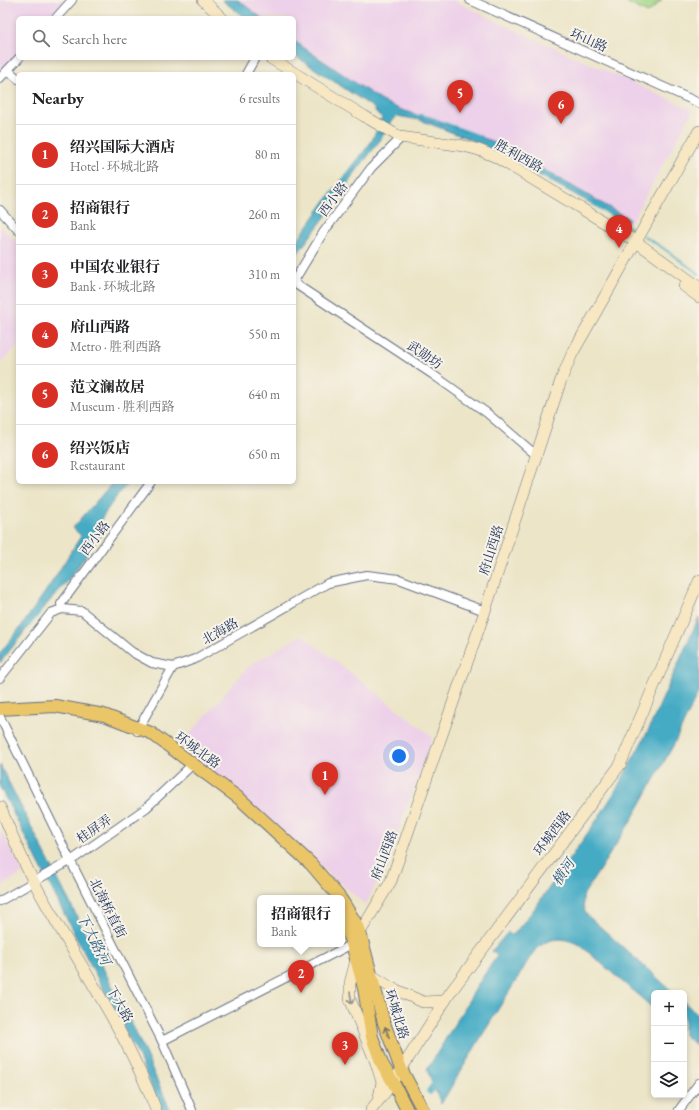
<!DOCTYPE html>
<html lang="en">
<head>
<meta charset="utf-8">
<style>
	:root { --surface:#fff; --page:#f6f6f6; --text:#202124; --muted:#757577; --line:#e0e0e0; --accent:#d93025 }
	body { margin:0; font-family:"EB Garamond","Noto Serif SC",serif; background:var(--page); color:var(--text) }
	.controls { position:absolute; right:12px; bottom:12px; display:grid; overflow:hidden; border-radius:6px; box-shadow:0 2px 6px #0003 }
	.controls button { width:36px; height:36px; display:grid; place-items:center; padding:0; border:0; border-bottom:1px solid var(--line); background:var(--surface); color:var(--text); font:20px sans-serif }
	.you { position:absolute; left:399px; top:756px; width:14px; height:14px; margin:-10px; border:3px solid #fff; border-radius:50%; background:#1a73e8; box-shadow:0 0 0 6px #1a73e833 }
	.badge { display:grid; place-items:center; width:26px; height:26px; border-radius:50%; background:var(--accent); color:#fff; font-size:13px; font-weight:700 }
	.pin { position:absolute; translate:-50% -33px; filter:drop-shadow(0 1px 2px #0008) }
	.pin::after { content:''; position:absolute; top:21px; width:14px; height:12px; background:inherit; clip-path:polygon(0 0,100% 0,50% 100%) }
	.popup { position:absolute; left:257px; top:895px; width:88px; height:52px; box-sizing:border-box; display:grid; place-content:center; border-radius:6px; background:var(--surface); filter:drop-shadow(0 1px 3px #0005); font-size:13px; white-space:nowrap; color:var(--muted) }
	.popup b { font-size:15px; color:var(--text) }
	.popup::after { content:''; position:absolute; left:50%; top:100%; margin-left:-8px; border:8px solid transparent; border-top-color:var(--surface) }
	.list { margin:0; padding:0; list-style:none }
	h2 { display:flex; justify-content:space-between; align-items:center; height:52px; margin:0; padding:0 16px; font-size:17px }
	h2 small { font-size:13px; font-weight:400; color:var(--muted) }
	.list li { display:grid; grid-template-columns:26px 1fr auto; gap:12px; align-items:center; box-sizing:border-box; height:60px; padding:0 16px; border-top:1px solid var(--line) }
	.list b { display:block; font-size:15px; white-space:nowrap }
	.list p { margin:0; font-size:13px; white-space:nowrap; color:var(--muted) }
	.list em { font-size:13px; font-style:normal; color:var(--muted) }
	.icon { flex:none; width:22px; height:22px; fill:none; stroke:currentColor; stroke-width:2; stroke-linecap:round; stroke-linejoin:round }
	.map { position:relative; flex:none; width:699px; height:1110px; overflow:hidden }
	.search { position:absolute; background:var(--surface); box-shadow:0 2px 6px #0003; left:16px; top:16px; width:280px; height:44px; display:flex; align-items:center; gap:10px; box-sizing:border-box; padding:0 14px; border-radius:6px; color:var(--muted); font-size:15px }
	.panel { position:absolute; background:var(--surface); box-shadow:0 2px 6px #0003; left:16px; top:72px; width:280px; height:412px; border-radius:6px }
	.map>svg:first-child { display:block }
</style>
</head>
<body>
<div class="map">
<svg width="699" height="1110" viewBox="0 0 699 1110">
	<rect width="100%" height="100%" fill="#f7f3e8"/>
	<filter id="ink" filterUnits="userSpaceOnUse"><feTurbulence type="fractalNoise" baseFrequency=".025" numOctaves="2"/><feDisplacementMap in="SourceGraphic" scale="8" xChannelSelector="R" yChannelSelector="G"/><feConvolveMatrix kernelMatrix="1 2 1 2 8 2 1 2 1" color-interpolation-filters="sRGB"/></filter>
	<filter id="wash" filterUnits="userSpaceOnUse"><feTurbulence type="fractalNoise" baseFrequency=".012" numOctaves="4" result="noise"/><feDisplacementMap in="SourceGraphic" scale="16" xChannelSelector="R" yChannelSelector="G"/><feGaussianBlur stdDeviation="0.9" result="paint"/><feColorMatrix in="noise" values="0 0 0 0 0 0 0 0 0 0 0 0 0 0 0 0 0 1.4 0 .05"/><feComposite in="paint" operator="in"/></filter>
	<g filter="url(#wash)">
		<rect width="100%" height="100%" fill="#ece5c8"/>
		<!-- built -->
		<g fill="#edd0e9">
			<polygon points="0,0 72,0 54,18 18,18 18,55 0,73"/>
			<polygon points="234,0 453,0 504,25 693,110 631,223 472,137 362,95 294,47 294,18 255,18"/>
			<polygon points="0,227 18,244 18,345 0,364"/>
			<polygon points="302,635 433,737 393,845 366,905 180,745 250,665"/>
			<polygon points="0,830 23,873 0,887"/>
		</g>
		<!-- green -->
		<polygon fill="#a2d686" stroke="#5e8272" points="621,0 662,0 648,13"/>
		<!-- water -->
		<g fill="#45abc4" stroke="#306d91">
			<polygon points="222,0 238,0 262,18 245,18"/>
			<polygon points="294,41 382,101 399,109 479,136 506,148 629,219 626,224 609,213 482,144 420,120 397,116 391,121 378,143 354,174 334,205 294,258 294,245 324,203 372,141 382,118 376,112 374,108 294,55"/>
			<path d="M113,482H130C120,489 101,518 96,530L101,534L67,582L39,613L0,663V653L23,624L50,585L81,536L73,528Z"/>
			<path d="M699,617V691L673,746L631,821L584,894C582,901 583,907 586,914L674,993H654V1009L580,945C568,939 555,936 543,944C532,950 526,965 519,976C492,1018 467,1061 441,1104L427,1070L482,978L497,956L492,951L508,932L513,935L532,912L601,814L616,790L649,729Z"/>
			<polygon points="0,765 139,1039 170,1110 161,1110 139,1057 78,941 0,787"/>
			<polygon points="684,1002 699,1016 699,1047 684,1035"/>
		</g>
		<g fill="none" stroke-linecap="round" stroke-linejoin="round">
			<!-- stream -->
			<g stroke="#45abc4" stroke-width="2">
				<polyline points="420,115 429,117 480,136"/>
				<polyline points="507,149 530,162"/>
				<polyline points="593,204 637,232"/>
				<polyline points="644,236 663,248 699,274"/>
				<polyline points="29,626 41,611"/>
			</g>
			<!-- canal -->
			<polyline stroke="#45abc4" stroke-width="7" points="430,1091 439,1078"/>
		</g>
	</g>
	<g filter="url(#ink)">
		<g fill="none" stroke-linecap="round" stroke-linejoin="round">
			<defs>
				<g id="street">
					<polyline points="470,0 699,103"/>
					<polyline points="56,18 72,0"/>
					<polyline points="8,70 18,79"/>
					<polyline points="246,74 255,58"/>
					<polyline points="0,78 19,58"/>
					<polyline points="0,210 18,230"/>
					<polyline points="294,281 323,233 371,168 398,141 400,137"/>
					<polyline points="294,283 432,374 487,413 536,455"/>
					<polyline points="62,609 61,604 151,482"/>
					<polyline points="0,678 51,613 62,609 82,611 132,652 152,663 173,667 195,659 328,583 367,575 399,579 485,611"/>
					<polyline points="0,717 70,860 162,1041 192,1110"/>
					<polyline points="137,731 173,667"/>
					<polyline points="0,901 75,858 146,808 193,764"/>
					<polyline points="162,1041 352,944"/>
					<polyline points="679,1110 699,1083"/>
				</g>
				<g id="secondary">
					<polyline points="203,0 222,18"/>
					<polyline points="270,58 364,116 400,137 464,146 479,150 496,157 635,241 699,287"/>
					<polyline points="684,286 699,297"/>
					<path d="M0,807C11,832 21,858 34,882C74,958 126,1029 156,1110"/>
					<polyline points="356,939 391,881 485,611 561,380 572,354 699,131"/>
					<polyline points="356,960 350,983 350,999 376,1063 382,1082 379,1097"/>
					<polyline points="371,975 392,988 423,1002 445,1001"/>
					<polyline points="371,1110 393,1082 450,993 620,765 699,581"/>
				</g>
				<g id="primary">
					<polyline points="0,709 55,706 104,715 151,733 240,799 311,864 340,898"/>
					<polyline points="342,901 355,922 360,933 384,1023 401,1069 423,1110"/>
					<polyline points="342,918 352,944 364,988 372,1037 382,1064 393,1082 407,1110"/>
				</g>
			</defs>
			<!-- street casing -->
			<use href="#street" stroke="#646f83" stroke-width="10"/>
			<!-- secondary casing -->
			<use href="#secondary" stroke="#646f83" stroke-width="12"/>
			<!-- primary casing -->
			<use href="#primary" stroke="#646f83" stroke-width="14"/>
			<!-- street -->
			<use href="#street" stroke="#fff" stroke-width="8"/>
			<!-- secondary -->
			<use href="#secondary" stroke="#f7e8c3" stroke-width="11"/>
			<!-- primary -->
			<use href="#primary" stroke="#ebc669" stroke-width="12"/>
		</g>
		<!-- one-way arrows -->
		<defs><path id="oneway-shaft" d="M-6 0H5M1.5-3L5.5 0L1.5 3" fill="none" stroke-width="1.6" stroke-linecap="round" stroke-linejoin="round"/></defs>
		<use stroke="#898c90" href="#oneway-shaft" transform="translate(351 998) rotate(81)"/>
		<use stroke="#797363" href="#oneway-shaft" transform="translate(387 1032) rotate(-111)"/>
	</g>
	<g text-anchor="middle" dominant-baseline="central" stroke-width="4" stroke-linejoin="round" paint-order="stroke">
		<!-- street labels -->
		<g font-size="13" fill="#1b2f5e" stroke="#f7f3e8">
			<text transform="translate(589 40) rotate(24)">环山路</text>
			<text transform="translate(519 156) rotate(29)">胜利西路</text>
			<text transform="translate(333 199) rotate(-54)">西小路</text>
			<text transform="translate(425 355) rotate(34)">武勋坊</text>
			<text transform="translate(95 538) rotate(-53)">西小路</text>
			<text transform="translate(491 550) rotate(-72)">府山西路</text>
			<text transform="translate(220 631) rotate(-30)">北海路</text>
			<text transform="translate(198 750) rotate(36)">环城北路</text>
			<text transform="translate(94 829) rotate(-35)">桂屏弄</text>
			<text transform="translate(552 833) rotate(-53)">环城西路</text>
			<text transform="translate(384 855) rotate(-69)">府山西路</text>
			<text transform="translate(108 908) rotate(63)">北海桥直街</text>
			<text transform="translate(120 1004) rotate(60)">下大路</text>
			<text transform="translate(397 1014) rotate(73)">环城北路</text>
		</g>
		<!-- water labels -->
		<g font-size="14" font-style="italic" fill="#2a5a82" stroke="#f7f3e8">
			<text transform="translate(563 872) rotate(-56)">横河</text>
			<text transform="translate(94 939) rotate(63)">下大路河</text>
		</g>
	</g>
</svg>
<div class="controls">
<button>+</button>
<button>−</button>
<button><svg class="icon" aria-label="layers" viewBox="0 0 24 24"><path d="M12 4l9 5-9 5-9-5zM3 14l9 5 9-5"/></svg></button>
</div>
<div class="you"></div>
<div class="pin badge" style="left:325px;top:795px">1</div>
<div class="pin badge" style="left:301px;top:993px">2</div>
<div class="popup"><b>招商银行</b>Bank</div>
<div class="pin badge" style="left:345px;top:1065px">3</div>
<div class="pin badge" style="left:619px;top:248px">4</div>
<div class="pin badge" style="left:460px;top:113px">5</div>
<div class="pin badge" style="left:561px;top:124px">6</div>
<div class="search"><svg class="icon" aria-label="search" viewBox="0 0 24 24"><circle cx="10" cy="10" r="6"/><path d="M15 15l6 6"/></svg>Search here</div>
<section class="panel">
<h2>Nearby<small>6 results</small></h2>
<ul class="list">
<li><span class="badge">1</span><div><b>绍兴国际大酒店</b><p>Hotel · 环城北路</p></div><em>80 m</em></li>
<li><span class="badge">2</span><div><b>招商银行</b><p>Bank</p></div><em>260 m</em></li>
<li><span class="badge">3</span><div><b>中国农业银行</b><p>Bank · 环城北路</p></div><em>310 m</em></li>
<li><span class="badge">4</span><div><b>府山西路</b><p>Metro · 胜利西路</p></div><em>550 m</em></li>
<li><span class="badge">5</span><div><b>范文澜故居</b><p>Museum · 胜利西路</p></div><em>640 m</em></li>
<li><span class="badge">6</span><div><b>绍兴饭店</b><p>Restaurant</p></div><em>650 m</em></li>
</ul>
</section>
</div>
</body>
</html>
